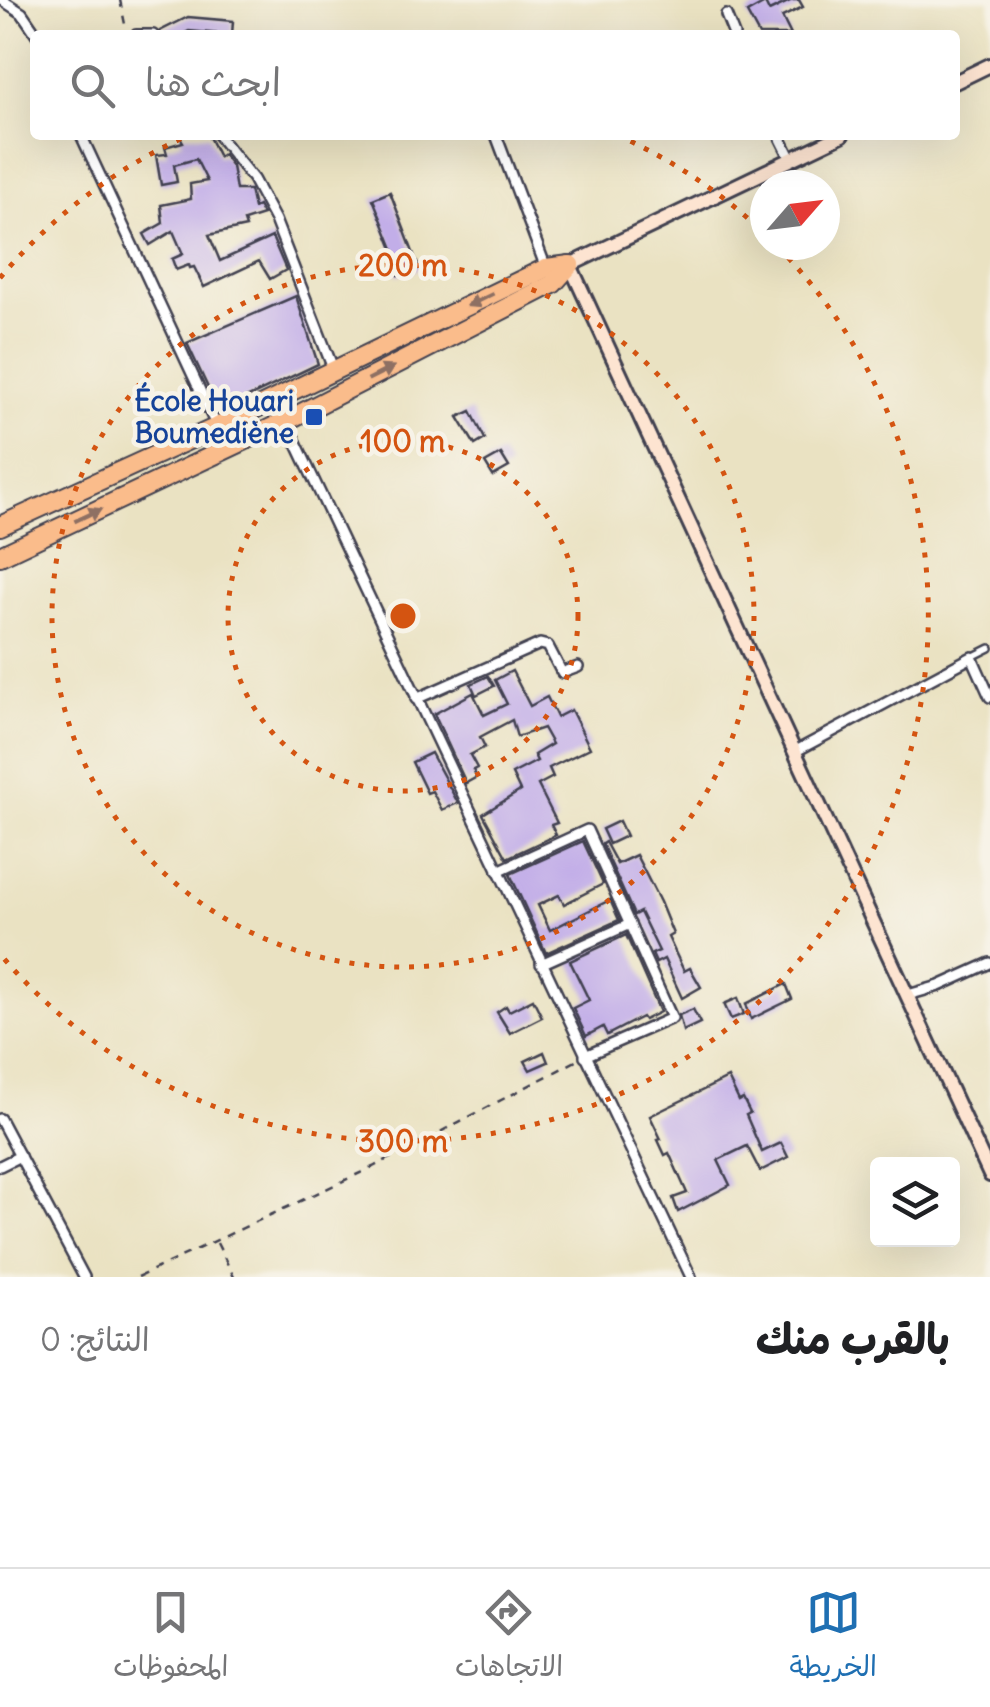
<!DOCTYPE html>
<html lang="ar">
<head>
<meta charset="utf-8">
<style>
	:root { --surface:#fff; --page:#f2f2f2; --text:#202124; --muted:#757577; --line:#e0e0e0; --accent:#1f6fb2 }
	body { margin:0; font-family:Delius,"Playpen Sans Arabic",sans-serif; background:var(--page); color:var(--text); direction:rtl }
	.controls { position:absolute; right:30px; bottom:30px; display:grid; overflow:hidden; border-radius:10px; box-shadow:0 10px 40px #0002 }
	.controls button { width:90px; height:90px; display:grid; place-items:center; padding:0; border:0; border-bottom:2px solid var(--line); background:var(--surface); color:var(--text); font:50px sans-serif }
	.compass { position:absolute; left:750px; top:170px; width:90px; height:90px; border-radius:50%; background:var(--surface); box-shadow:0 10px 40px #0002; rotate:62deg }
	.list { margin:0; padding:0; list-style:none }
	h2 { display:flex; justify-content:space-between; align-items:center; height:130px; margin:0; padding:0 40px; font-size:42px }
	h2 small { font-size:32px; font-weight:400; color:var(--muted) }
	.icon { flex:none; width:55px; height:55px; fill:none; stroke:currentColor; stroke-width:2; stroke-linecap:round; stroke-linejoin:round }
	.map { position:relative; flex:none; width:990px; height:1277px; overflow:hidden; direction:ltr }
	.search { position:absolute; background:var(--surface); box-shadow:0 10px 40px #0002; left:30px; right:30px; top:30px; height:110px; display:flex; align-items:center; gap:25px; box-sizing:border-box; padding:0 35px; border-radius:10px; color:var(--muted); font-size:38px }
	.sheet { height:290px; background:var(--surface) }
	nav { display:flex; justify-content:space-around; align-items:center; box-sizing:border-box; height:140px; border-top:2px solid var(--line); background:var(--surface); font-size:28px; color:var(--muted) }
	nav a { display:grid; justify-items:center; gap:5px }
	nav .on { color:var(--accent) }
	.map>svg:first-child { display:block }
</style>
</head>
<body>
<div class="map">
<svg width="990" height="1277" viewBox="0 0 990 1277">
	<rect width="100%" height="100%" fill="#f7f3e8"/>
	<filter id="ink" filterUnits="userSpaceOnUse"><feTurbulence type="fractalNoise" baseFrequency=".01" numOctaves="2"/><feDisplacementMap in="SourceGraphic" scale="20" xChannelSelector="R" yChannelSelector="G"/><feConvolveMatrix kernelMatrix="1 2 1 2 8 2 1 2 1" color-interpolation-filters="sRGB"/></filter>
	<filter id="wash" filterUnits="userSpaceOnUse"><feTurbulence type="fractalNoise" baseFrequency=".0048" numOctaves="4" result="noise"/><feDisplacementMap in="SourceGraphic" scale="40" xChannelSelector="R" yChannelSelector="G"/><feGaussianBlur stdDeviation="2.25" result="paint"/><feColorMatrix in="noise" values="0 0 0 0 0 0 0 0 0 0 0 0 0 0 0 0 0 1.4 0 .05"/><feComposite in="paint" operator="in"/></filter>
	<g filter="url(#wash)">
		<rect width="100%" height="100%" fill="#eae2c2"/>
		<g id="blocks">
			<!-- building -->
			<g fill="#c2aee8">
				<polygon points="792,0 799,0 803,7 782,17 791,35 759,35 747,13 765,3 769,11"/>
				<polygon points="188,17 233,21 232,35 189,31 181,35 161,35 160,31"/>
				<polygon points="179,135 208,135 219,157 223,154 232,166 236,190 250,190 254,208 258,206 263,215 244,221 246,227 209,235 220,261 272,237 286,270 270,279 259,261 204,287 194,267 190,268 189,265 176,270 172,259 183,254 173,231 150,245 144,234 163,223 161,205 191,199 190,184 207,181 196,159 174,165 177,182 161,185 156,155 167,154 165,147 183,142"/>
				<polygon points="390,192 419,268 406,274 405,271 398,275 393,264 398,261 373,199"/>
				<polygon points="296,296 318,364 219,411 187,343"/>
				<polygon points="471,411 485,439 475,445 458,417"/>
				<polygon points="501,454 509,467 493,476 485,463"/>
				<polygon points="512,671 530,706 547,697 557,717 571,710 590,748 549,768 553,777 538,785 557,823 551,825 556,835 507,858 483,814 520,791 512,774 537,761 534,755 552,744 543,728 517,737 512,720 480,737 485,747 470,755 477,768 473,770 477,777 466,783 434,714 473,693 484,715 507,704 495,680"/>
				<polygon points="488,676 494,686 476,695 471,684"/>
				<polygon points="431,753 458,803 442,810 432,791 427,793 412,762"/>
				<polygon points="619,821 626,836 609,844 602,829"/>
				<polygon points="583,841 603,884 564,904 559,895 538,905 550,930 610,900 619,920 546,953 510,874"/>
				<polygon points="605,842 617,864 636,855 660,902 673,934 668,937 684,971 690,968 701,987 682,998 664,959 656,963 652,954 659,951 640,912 634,915 602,844"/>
				<polygon points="626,935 660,1012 644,1020 642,1017 607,1035 603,1027 586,1036 573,1008 589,1000 570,961"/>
				<polygon points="786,984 792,999 751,1019 746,1004"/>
				<polygon points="738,998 744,1014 731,1019 724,1004"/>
				<polygon points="533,999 542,1017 510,1033 497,1012 506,1006 509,1011"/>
				<polygon points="693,1009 700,1023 683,1031 679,1015"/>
				<polygon points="544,1052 548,1062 530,1070 525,1061"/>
				<polygon points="728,1078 739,1101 743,1099 750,1113 746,1115 762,1152 781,1143 788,1157 760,1171 747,1146 718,1160 730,1185 678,1212 673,1198 687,1193 669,1153 665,1155 658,1140 661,1139 650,1116"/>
			</g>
		</g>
	</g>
	<g filter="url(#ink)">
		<use href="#blocks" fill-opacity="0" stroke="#403f4f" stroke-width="2.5"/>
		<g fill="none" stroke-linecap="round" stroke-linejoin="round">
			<defs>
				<polyline id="lane" points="972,657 990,648"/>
				<g id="street">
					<polyline points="2,0 22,13 37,35"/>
					<polyline points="726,15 734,35"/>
					<polyline points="136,35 153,35"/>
					<polyline points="81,135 217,427"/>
					<polyline points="218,135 253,179 275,220 334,371"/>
					<polyline points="496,135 546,268"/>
					<polyline points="779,135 791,159"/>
					<polyline points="286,421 691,1277"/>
					<polyline points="416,699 540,644 548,646 562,673 578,667"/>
					<polyline points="796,751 972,657 990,697"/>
					<polyline points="498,871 587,830 672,1018 585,1056"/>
					<polyline points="541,964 630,924"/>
					<polyline points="908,995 939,986 990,963"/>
					<polyline points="0,1119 84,1277"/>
					<polyline points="0,1166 20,1156"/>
				</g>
				<g id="secondary">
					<polyline points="955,82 990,65"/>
					<polyline points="842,135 570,265 990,1175"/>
				</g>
				<g id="highway">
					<polyline points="0,526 217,427 546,268 570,265"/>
					<polyline points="0,556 286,421 553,284 570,265"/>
				</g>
			</defs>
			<!-- lane casing -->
			<use href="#lane" stroke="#403f4f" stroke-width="10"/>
			<!-- street casing -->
			<use href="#street" stroke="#403f4f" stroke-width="14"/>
			<!-- secondary casing -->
			<use href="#secondary" stroke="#403f4f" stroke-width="18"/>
			<!-- highway casing -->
			<use href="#highway" stroke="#403f4f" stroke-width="22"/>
			<!-- path -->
			<g stroke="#403f4f" stroke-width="2.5" stroke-dasharray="8 8" stroke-linecap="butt">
				<polyline points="120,0 126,29"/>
				<polyline points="217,1243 234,1277"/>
				<polyline points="138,1277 373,1167 576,1061"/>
			</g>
			<!-- lane -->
			<use href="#lane" stroke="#fff" stroke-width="5"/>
			<!-- street -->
			<use href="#street" stroke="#fff" stroke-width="9"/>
			<!-- secondary -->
			<use href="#secondary" stroke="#fde4d1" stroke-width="12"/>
			<!-- highway -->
			<use href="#highway" stroke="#fabc8b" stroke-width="18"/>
		</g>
		<!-- one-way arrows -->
		<defs><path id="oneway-solid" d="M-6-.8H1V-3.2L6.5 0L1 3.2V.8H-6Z" transform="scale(2.5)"/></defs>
		<g fill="#8e6f63">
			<use href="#oneway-solid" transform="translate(480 300) rotate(154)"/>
			<use href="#oneway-solid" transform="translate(381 373) rotate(-27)"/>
			<use href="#oneway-solid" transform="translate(88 515) rotate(-25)"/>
		</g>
	</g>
	<!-- distance rings -->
	<g fill="none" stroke="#d45411" stroke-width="5" stroke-dasharray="5 10">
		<circle cx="403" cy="616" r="175"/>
		<circle cx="403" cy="616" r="351"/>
		<path d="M0 278A526 526 0 0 1 189 135M617 135A526 526 0 0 1 762 231M778 247A526 526 0 1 1 0 954"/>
	</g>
	<!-- markers -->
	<rect fill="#1a4fb4" stroke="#f7f3e8" stroke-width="4" x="304" y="407" width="20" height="20" rx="5"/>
	<g text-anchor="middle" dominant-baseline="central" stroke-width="9" stroke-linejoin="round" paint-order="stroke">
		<!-- transit labels -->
		<g font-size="28" font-weight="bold" fill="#164399" stroke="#f7f3e8" text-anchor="end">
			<text x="294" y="401">École Houari<tspan x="294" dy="32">Boumediène</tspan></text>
		</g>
	</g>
	<circle cx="403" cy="616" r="15" fill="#d45411" stroke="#f7f3e8" stroke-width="5"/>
	<g font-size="30" text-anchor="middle" font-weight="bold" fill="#d45411" stroke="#f7f3e8" stroke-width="9" stroke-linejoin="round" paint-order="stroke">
		<text x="403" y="276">200 m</text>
		<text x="403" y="452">100 m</text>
		<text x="403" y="1152">300 m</text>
	</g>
</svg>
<div class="controls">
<button><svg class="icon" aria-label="layers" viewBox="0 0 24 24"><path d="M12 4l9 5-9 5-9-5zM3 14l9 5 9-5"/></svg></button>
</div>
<svg class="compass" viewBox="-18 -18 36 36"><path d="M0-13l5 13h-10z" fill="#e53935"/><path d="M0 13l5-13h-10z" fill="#757577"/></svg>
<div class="search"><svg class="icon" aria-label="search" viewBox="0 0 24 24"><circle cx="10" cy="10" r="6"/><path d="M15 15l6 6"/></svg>ابحث هنا</div>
</div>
<section class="sheet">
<h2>بالقرب منك<small>النتائج: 0</small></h2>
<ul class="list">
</ul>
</section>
<nav>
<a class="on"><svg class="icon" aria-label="map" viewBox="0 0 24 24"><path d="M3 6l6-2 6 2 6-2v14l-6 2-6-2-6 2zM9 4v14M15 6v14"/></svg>الخريطة</a>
<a><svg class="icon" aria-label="directions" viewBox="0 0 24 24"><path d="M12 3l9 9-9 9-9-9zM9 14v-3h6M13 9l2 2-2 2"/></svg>الاتجاهات</a>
<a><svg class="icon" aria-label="saved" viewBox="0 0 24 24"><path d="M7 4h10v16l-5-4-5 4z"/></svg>المحفوظات</a>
</nav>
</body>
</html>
